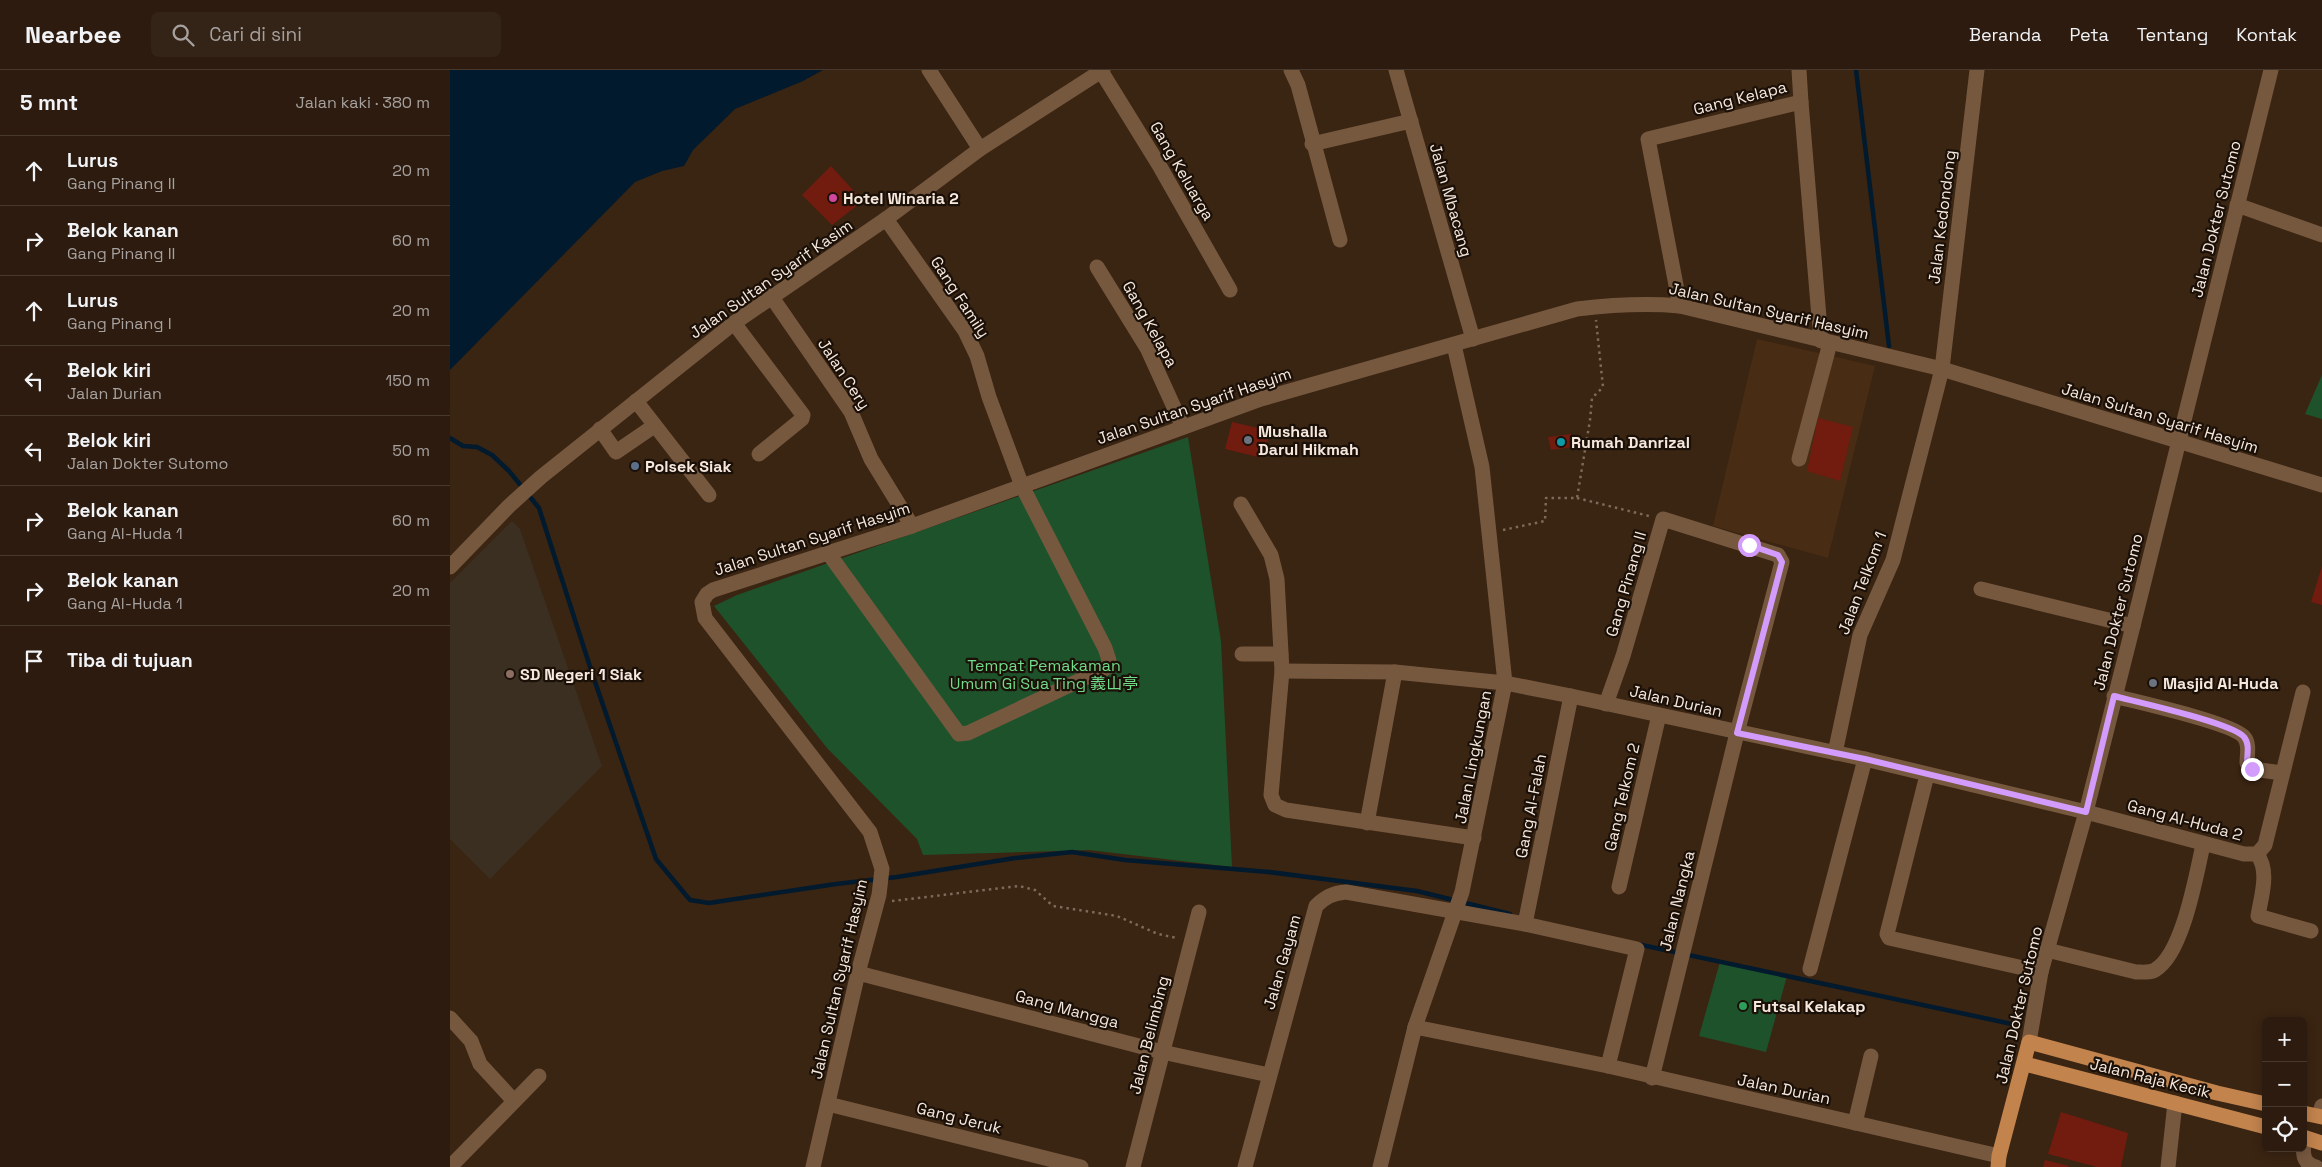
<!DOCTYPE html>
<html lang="id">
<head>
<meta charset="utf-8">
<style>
	:root { --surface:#2c1b0e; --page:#342417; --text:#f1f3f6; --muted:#a6a19e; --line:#48392e }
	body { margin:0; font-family:"Space Grotesk","Noto Sans SC",sans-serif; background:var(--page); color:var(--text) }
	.controls { position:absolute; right:15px; bottom:15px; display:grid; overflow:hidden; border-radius:8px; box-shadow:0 2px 12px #0003 }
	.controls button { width:45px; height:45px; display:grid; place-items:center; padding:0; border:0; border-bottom:1px solid var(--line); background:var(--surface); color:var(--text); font:25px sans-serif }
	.stop { position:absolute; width:15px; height:15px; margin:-11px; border:4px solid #d39cfc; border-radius:50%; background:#fff }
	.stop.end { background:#d39cfc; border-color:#fff; box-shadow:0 1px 5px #0008 }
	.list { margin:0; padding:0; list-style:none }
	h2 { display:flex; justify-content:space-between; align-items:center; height:65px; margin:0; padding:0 20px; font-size:21px }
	h2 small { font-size:16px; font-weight:400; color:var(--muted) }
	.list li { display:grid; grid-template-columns:32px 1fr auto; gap:15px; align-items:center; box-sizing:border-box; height:70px; padding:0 20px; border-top:1px solid var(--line) }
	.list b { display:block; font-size:19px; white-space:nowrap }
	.list p { margin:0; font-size:16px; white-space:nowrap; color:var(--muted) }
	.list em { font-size:16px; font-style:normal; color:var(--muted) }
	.icon { flex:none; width:28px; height:28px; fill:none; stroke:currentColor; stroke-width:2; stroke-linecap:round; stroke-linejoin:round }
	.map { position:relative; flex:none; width:1872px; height:1097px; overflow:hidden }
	header { display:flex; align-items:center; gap:30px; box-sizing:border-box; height:70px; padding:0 25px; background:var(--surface); border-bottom:1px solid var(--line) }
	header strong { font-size:24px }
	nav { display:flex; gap:28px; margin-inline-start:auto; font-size:18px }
	.search { width:350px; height:45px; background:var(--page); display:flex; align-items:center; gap:12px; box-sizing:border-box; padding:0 18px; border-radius:8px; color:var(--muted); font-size:19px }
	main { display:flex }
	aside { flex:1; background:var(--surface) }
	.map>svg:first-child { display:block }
</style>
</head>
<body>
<header>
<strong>Nearbee</strong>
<div class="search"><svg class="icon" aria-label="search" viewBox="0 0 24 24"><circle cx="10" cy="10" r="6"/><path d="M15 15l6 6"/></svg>Cari di sini</div>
<nav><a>Beranda</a><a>Peta</a><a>Tentang</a><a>Kontak</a></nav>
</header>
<main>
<aside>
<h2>5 mnt<small>Jalan kaki · 380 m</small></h2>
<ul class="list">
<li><svg class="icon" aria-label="ahead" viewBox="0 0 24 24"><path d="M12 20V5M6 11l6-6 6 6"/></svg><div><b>Lurus</b><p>Gang Pinang II</p></div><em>20 m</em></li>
<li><svg class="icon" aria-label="right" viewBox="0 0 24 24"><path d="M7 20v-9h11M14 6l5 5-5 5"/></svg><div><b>Belok kanan</b><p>Gang Pinang II</p></div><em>60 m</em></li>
<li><svg class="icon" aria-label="ahead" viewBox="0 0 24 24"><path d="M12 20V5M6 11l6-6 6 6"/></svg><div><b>Lurus</b><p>Gang Pinang I</p></div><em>20 m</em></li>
<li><svg class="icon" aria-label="left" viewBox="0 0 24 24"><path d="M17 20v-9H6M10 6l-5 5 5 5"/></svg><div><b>Belok kiri</b><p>Jalan Durian</p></div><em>150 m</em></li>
<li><svg class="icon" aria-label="left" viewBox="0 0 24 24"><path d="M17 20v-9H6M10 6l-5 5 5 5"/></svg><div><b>Belok kiri</b><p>Jalan Dokter Sutomo</p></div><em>50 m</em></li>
<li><svg class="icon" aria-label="right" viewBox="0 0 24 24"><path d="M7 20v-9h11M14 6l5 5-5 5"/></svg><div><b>Belok kanan</b><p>Gang Al-Huda 1</p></div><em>60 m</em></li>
<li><svg class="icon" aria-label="right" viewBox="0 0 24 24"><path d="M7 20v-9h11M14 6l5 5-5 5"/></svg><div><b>Belok kanan</b><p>Gang Al-Huda 1</p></div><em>20 m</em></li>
<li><svg class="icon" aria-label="arrive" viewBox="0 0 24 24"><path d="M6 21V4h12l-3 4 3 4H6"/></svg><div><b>Tiba di tujuan</b></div></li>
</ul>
</aside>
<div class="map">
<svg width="1872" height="1097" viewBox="0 0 1872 1097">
	<rect width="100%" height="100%" fill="#3a2412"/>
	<!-- built -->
	<polygon fill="#482c14" points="1307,269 1425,296 1378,488 1263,456"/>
	<!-- education -->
	<polygon fill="#3a2f20" points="62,451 70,459 152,696 40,809 0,769 0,513"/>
	<!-- green -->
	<g fill="#1e522b">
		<polygon points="1872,305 1872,349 1855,344"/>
		<polygon points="738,367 771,571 782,797 639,780 473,785 467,769 377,678 264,536 287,525"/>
		<polygon points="1270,892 1337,906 1316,982 1249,966"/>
	</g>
	<!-- water -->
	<polygon fill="#021a2d" points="0,0 373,0 353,11 285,39 243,80 234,96 212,101 185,112 0,300"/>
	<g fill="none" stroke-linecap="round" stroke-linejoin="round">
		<!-- stream -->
		<g stroke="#021a2d" stroke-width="4.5">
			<polyline points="1406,0 1439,276"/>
			<polyline points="0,368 13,376 27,377 42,385 59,401 89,438 143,606 206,789 240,830 259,833 386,814 447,807 565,788 622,782 675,790 819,802 967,821 1060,844"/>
			<polyline points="1187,874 1562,954"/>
		</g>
	</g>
	<!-- building -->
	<g fill="#721b0f">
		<polygon points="381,96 413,131 382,155 352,125"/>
		<polygon points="1368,348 1403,357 1390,411 1357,401"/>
		<polygon points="782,352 821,361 812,388 775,379"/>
		<polygon points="1121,364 1123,377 1101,380 1098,367"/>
		<polygon points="1872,496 1872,535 1861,532"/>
		<polygon points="1611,1042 1678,1063 1671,1097 1647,1097 1598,1084"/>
		<polygon points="1595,1090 1619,1096 1618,1097 1593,1097"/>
	</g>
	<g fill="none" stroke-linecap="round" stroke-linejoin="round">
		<!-- path -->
		<g stroke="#7e6a5b" stroke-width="2.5" stroke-dasharray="2.5 4" stroke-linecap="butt">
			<polyline points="1127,428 1199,446"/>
			<polyline points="1053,460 1095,451 1096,428 1127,428 1140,350 1142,328 1153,317 1146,250"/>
			<polyline points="442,831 569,816 585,820 603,836 667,846 708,864 727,868"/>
		</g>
		<!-- minor -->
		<g stroke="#76583f" stroke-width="15">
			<polyline points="479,0 530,79"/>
			<polyline points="841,0 848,15 890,170"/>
			<polyline points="946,0 1023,269"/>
			<polyline points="1349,0 1351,32"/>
			<polyline points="651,1 709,95 780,220"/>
			<polyline points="862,74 961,51"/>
			<polyline points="1787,135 1872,165"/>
			<polyline points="647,197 697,278 733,357"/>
			<polyline points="321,226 401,342 421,389 462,456"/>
			<polyline points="1230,236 1198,69 1351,32 1371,271"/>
			<polyline points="284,253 353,345 352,349 309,384"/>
			<polyline points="186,331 259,425"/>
			<polyline points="150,359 166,382 204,356"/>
			<polyline points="1349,389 1380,273"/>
			<polyline points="791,434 821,485 827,509 832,601 821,725 825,735 836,740 1024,768"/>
			<polyline points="379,484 509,664 518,663 658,597 659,590 655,578 572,416 539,327 527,286 515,261 436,149"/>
			<polyline points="0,497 59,436 91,407 284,253 436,149 530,79 653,0"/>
			<polyline points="1531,519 1683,556"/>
			<polyline points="792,584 831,584"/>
			<polyline points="832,601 945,602 1055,613 1121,626 1415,689 1636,742 1794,784 1807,784 1815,775 1853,622"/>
			<path d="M1664,626C1687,632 1783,653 1794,667C1800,674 1797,684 1797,693L1803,699L1832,703"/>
			<polyline points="1156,634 1173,586 1213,449 1328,485 1332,492 1287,663 1202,1008"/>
			<polyline points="1385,683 1410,565 1443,490 1492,299 1527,0"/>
			<polyline points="1477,705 1437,864 1439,868 1591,902"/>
			<polyline points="917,753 945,602"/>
			<path d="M1807,784C1820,801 1811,827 1808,846L1861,861"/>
			<polyline points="1169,817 1209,645"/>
			<polyline points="1075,854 1121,626"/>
			<path d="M1597,880L1686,902C1693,902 1700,903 1705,900C1733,884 1746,805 1753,775"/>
			<polyline points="1360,899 1415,689"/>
			<polyline points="408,903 712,982 819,1005"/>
			<polyline points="0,948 21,971 30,994 64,1031"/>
			<polyline points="965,957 1158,996 1549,1086"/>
			<polyline points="1579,972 1591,902 1636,742 1683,556 1821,0"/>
			<polyline points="378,1034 631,1097"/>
			<polyline points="1869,1046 1872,1036"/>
			<polyline points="1405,1053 1421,986"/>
			<path d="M1854,1068C1853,1081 1851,1093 1866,1097"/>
			<polyline points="0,1097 89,1006"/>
			<path d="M363,1097L408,903L429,825L432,799L420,762L255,548L252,532L257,524L263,520L462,456L811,329L1127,239C1161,235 1195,233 1230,236L1492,299L1872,415"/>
			<polyline points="683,1097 749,842"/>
			<path d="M795,1097L866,836C875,827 883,823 896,822L1075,854L1187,879L1158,996"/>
			<polyline points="930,1097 965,957 1012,822 1055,613 1032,397 1004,275"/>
			<polyline points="1718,1097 1725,1033"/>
		</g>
		<!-- major -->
		<g stroke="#c2834d" stroke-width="15">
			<polyline points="1575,994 1816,1057"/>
			<polyline points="1853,1043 1872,1047"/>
			<polyline points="1853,1067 1872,1073"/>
			<polyline points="1548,1097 1549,1086 1579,972 1767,1023 1816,1034"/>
		</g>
	</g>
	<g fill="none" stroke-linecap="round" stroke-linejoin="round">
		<!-- route -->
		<path stroke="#d39cfc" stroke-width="6" d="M1299,475L1328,485L1332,492L1287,663L1415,689L1636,742L1664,626C1687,632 1783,653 1794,667C1800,674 1797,684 1797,693L1802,699"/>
	</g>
	<!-- markers -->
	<circle fill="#d1479c" stroke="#1a1008" stroke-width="2" cx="383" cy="128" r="5"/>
	<g fill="#6b7280" stroke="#1a1008" stroke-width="2">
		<circle cx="798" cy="370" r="5"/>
		<circle cx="1703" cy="613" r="5"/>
	</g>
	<circle fill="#0f9aa8" stroke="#1a1008" stroke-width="2" cx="1111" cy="372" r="5"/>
	<circle fill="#5c6f8a" stroke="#1a1008" stroke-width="2" cx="185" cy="396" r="5"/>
	<circle fill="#8d6e63" stroke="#1a1008" stroke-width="2" cx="60" cy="604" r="5"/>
	<circle fill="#2e9e5b" stroke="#1a1008" stroke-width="2" cx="1293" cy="936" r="5"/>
	<g text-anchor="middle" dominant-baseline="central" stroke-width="4.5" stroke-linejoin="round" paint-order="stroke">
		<!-- street labels -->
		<g font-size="16" fill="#f7e8dd" stroke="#1a1008">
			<text transform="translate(1290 28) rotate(-14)">Gang Kelapa</text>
			<text transform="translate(732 101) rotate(60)">Gang Keluarga</text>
			<text transform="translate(1001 130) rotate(74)">Jalan Mbacang</text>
			<text transform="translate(1492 147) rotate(-83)">Jalan Kedondong</text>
			<text transform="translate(1766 149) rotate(-76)">Jalan Dokter Sutomo</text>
			<text transform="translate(321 209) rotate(-35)">Jalan Sultan Syarif Kasim</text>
			<text transform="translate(510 227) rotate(57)">Gang Family</text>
			<text transform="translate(1319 241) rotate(13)">Jalan Sultan Syarif Hasyim</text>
			<text transform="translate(700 254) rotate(61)">Gang Kelapa</text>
			<text transform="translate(394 304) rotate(57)">Jalan Cery</text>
			<text transform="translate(744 336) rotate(-19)">Jalan Sultan Syarif Hasyim</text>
			<text transform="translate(1710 348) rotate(17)">Jalan Sultan Syarif Hasyim</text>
			<text transform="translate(362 469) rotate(-18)">Jalan Sultan Syarif Hasyim</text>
			<text transform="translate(1412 513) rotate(-69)">Jalan Telkom 1</text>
			<text transform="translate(1176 514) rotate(-74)">Gang Pinang II</text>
			<text transform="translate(1668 542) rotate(-76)">Jalan Dokter Sutomo</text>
			<text transform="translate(1226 631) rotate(13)">Jalan Durian</text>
			<text transform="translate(1023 687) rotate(-79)">Jalan Lingkungan</text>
			<text transform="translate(1172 727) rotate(-77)">Gang Telkom 2</text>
			<text transform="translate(1081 736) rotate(-79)">Gang Al-Falah</text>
			<text transform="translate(1735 750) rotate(15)">Gang Al-Huda 2</text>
			<text transform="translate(1227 831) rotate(-76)">Jalan Nangka</text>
			<text transform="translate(832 892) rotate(-74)">Jalan Gayam</text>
			<text transform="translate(389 909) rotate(-77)">Jalan Sultan Syarif Hasyim</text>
			<text transform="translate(1569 935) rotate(-77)">Jalan Dokter Sutomo</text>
			<text transform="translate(617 939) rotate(15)">Gang Mangga</text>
			<text transform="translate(699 965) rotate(-76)">Jalan Belimbing</text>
			<text transform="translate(1700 1008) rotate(14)">Jalan Raja Kecik</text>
			<text transform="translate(1334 1019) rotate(12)">Jalan Durian</text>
			<text transform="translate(509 1048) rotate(14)">Gang Jeruk</text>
		</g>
		<!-- poi labels -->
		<g font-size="16" font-weight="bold" fill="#f7e8dd" stroke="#1a1008" text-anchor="start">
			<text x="393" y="128">Hotel Winaria 2</text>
			<text x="808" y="361">Mushalla<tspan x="808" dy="18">Darul Hikmah</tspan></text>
			<text x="1121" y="372">Rumah Danrizal</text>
			<text x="195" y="396">Polsek Siak</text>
			<text x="70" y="604">SD Negeri 1 Siak</text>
			<text x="1713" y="613">Masjid Al-Huda</text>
			<text x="1303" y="936">Futsal Kelakap</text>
		</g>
		<!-- park labels -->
		<g font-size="16" fill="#70db88" stroke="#1a1008">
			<text x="594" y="595">Tempat Pemakaman<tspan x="594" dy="18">Umum Gi Sua Ting 義山亭</tspan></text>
		</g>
	</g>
</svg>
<div class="controls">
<button>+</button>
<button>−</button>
<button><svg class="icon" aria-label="locate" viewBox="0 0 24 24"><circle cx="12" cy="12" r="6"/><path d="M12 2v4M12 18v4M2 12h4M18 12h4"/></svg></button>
</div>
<div class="stop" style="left:1299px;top:475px"></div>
<div class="stop end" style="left:1802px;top:699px"></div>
</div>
</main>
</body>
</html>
